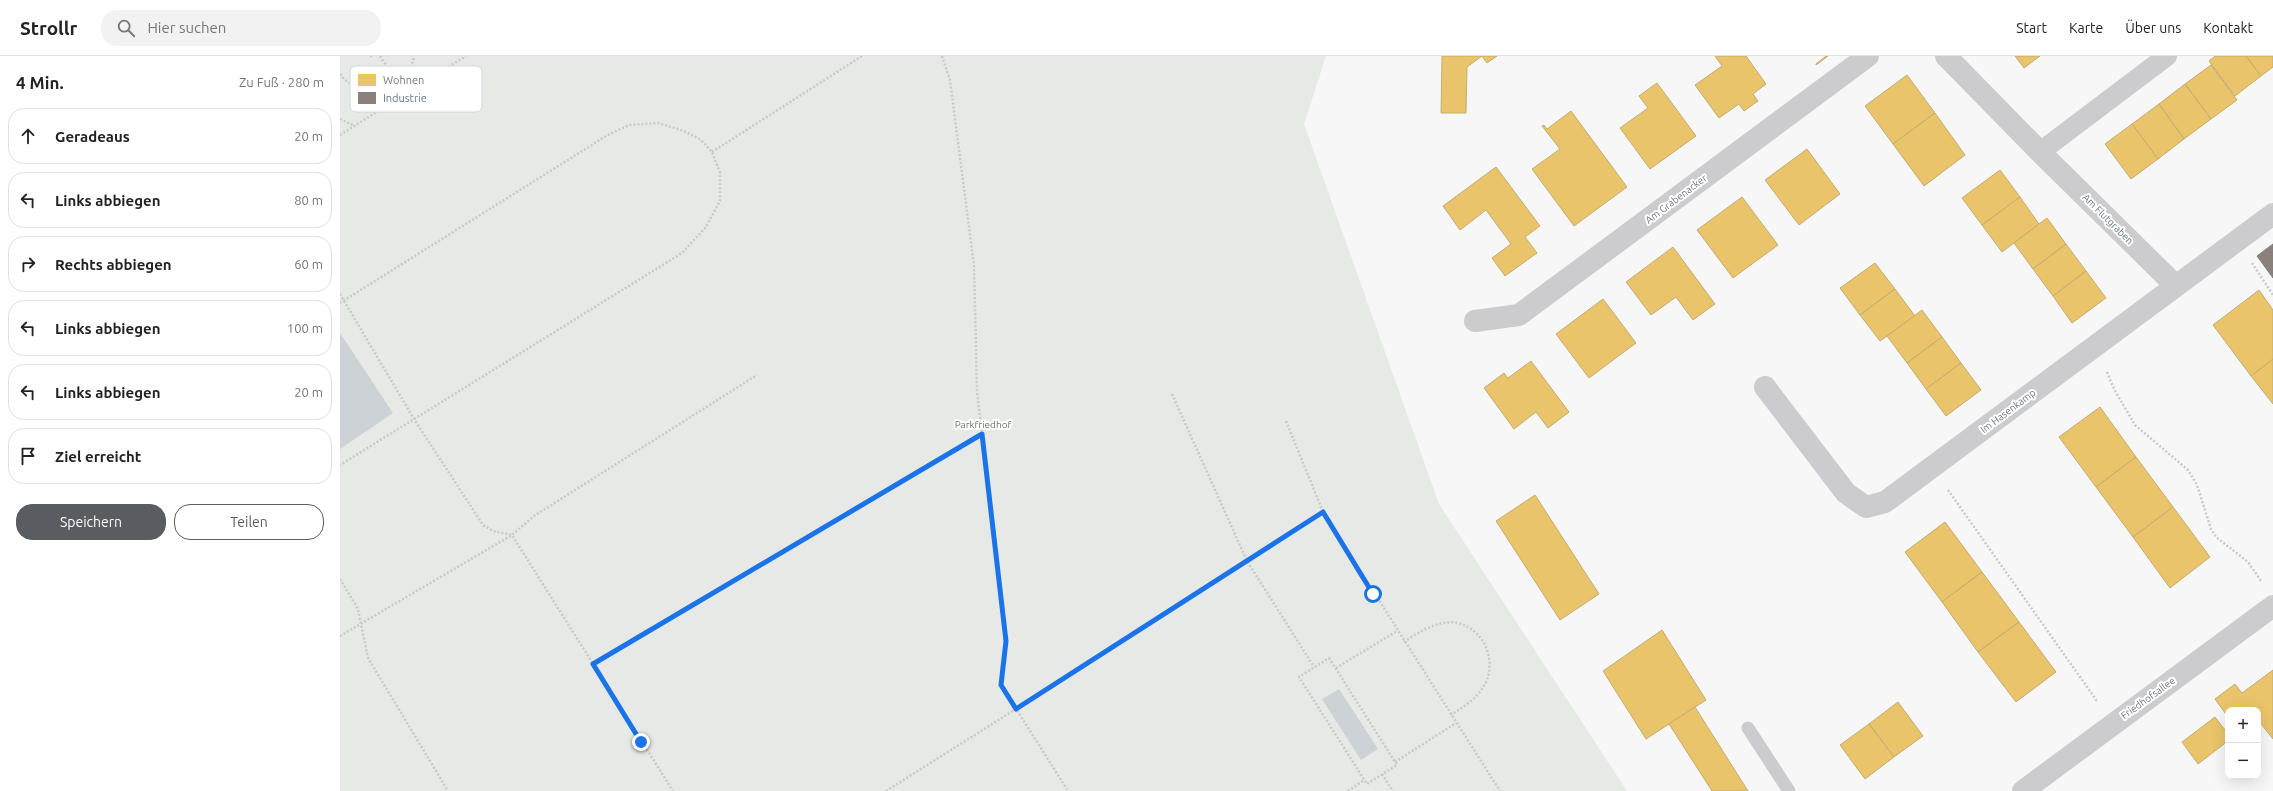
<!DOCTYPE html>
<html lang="de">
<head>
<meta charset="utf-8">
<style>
	:root { --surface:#fff; --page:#f2f2f2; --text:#222; --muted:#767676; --line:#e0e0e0; --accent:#595c60 }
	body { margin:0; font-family:Ubuntu,sans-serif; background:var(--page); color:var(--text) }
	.controls { position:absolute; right:12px; bottom:12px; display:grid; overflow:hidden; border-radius:8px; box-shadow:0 4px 16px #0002 }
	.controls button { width:36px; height:36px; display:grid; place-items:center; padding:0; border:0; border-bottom:1px solid var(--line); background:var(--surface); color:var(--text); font:20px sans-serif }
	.stop { position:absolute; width:12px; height:12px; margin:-9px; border:3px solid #1a73e8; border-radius:50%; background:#fff }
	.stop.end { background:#1a73e8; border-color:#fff; box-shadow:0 1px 4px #0008 }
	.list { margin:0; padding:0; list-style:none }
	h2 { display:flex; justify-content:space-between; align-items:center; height:52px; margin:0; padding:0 16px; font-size:17px }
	h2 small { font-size:13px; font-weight:400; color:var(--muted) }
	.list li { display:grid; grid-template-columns:26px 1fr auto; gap:12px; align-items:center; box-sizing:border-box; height:56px; margin:0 8px 8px; padding:0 8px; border:1px solid var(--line); border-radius:16px }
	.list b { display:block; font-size:15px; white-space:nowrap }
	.list em { font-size:13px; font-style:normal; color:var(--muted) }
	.actions { display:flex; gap:8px; padding:12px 16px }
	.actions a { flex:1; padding:9px 0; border:1px solid var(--accent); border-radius:16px; text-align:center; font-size:14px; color:var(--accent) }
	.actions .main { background:var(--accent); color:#fff }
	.icon { flex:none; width:22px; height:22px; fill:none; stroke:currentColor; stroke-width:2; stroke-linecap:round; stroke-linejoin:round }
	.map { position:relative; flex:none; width:1933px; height:735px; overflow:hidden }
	header { display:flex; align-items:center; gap:24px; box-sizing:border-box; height:56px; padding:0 20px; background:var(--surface); border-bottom:1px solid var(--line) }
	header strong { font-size:19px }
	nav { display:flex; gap:22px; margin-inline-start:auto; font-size:14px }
	.search { width:280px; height:36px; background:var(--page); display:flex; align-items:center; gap:10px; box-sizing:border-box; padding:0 14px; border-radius:16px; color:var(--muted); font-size:15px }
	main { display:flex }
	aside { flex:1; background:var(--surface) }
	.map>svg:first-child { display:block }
</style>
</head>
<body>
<header>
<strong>Strollr</strong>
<div class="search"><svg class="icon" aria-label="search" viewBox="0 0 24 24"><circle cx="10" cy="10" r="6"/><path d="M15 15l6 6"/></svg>Hier suchen</div>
<nav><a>Start</a><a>Karte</a><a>Über uns</a><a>Kontakt</a></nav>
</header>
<main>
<aside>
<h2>4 Min.<small>Zu Fuß · 280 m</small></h2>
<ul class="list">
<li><svg class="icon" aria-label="ahead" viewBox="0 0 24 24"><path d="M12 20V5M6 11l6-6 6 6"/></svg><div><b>Geradeaus</b></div><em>20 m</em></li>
<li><svg class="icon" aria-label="left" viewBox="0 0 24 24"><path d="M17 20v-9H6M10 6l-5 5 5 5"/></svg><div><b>Links abbiegen</b></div><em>80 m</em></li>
<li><svg class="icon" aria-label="right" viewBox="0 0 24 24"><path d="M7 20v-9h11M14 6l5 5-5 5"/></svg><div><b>Rechts abbiegen</b></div><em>60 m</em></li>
<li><svg class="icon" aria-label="left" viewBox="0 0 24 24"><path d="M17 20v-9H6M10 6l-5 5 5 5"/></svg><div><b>Links abbiegen</b></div><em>100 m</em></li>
<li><svg class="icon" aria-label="left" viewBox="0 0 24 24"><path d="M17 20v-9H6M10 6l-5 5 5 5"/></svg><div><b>Links abbiegen</b></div><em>20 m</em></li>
<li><svg class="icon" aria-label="arrive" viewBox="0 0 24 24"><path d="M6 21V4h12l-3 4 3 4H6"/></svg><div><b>Ziel erreicht</b></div></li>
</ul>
<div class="actions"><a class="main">Speichern</a><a>Teilen</a></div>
</aside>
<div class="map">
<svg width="1933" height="735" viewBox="0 0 1933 735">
	<rect width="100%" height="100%" fill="#f7f7f7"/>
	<!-- green -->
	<polygon fill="#e6e9e5" points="0,0 986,0 964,68 1099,448 1287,735 0,735"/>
	<!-- water -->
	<g fill="#ccd2d5">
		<polygon points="0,277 53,357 0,393"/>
		<polygon points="999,633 1038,693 1021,704 982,643"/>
	</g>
	<!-- homes -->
	<g fill="#e9c46a" stroke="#c3ad72">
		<polygon points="1102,0 1157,0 1147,7 1142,0 1127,11 1126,57 1101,57"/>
		<polygon points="1375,0 1406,0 1426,28 1413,38 1418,45 1404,55 1399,48 1379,62 1355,29 1382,10"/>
		<polygon points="1486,0 1488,0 1476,9 1476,8"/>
		<polygon points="1675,0 1700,0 1684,12"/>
		<polygon points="1875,0 1906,0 1921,20 1895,40 1869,5"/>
		<polygon points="1906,0 1933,0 1933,11 1921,20"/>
		<polygon points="1871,9 1897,44 1871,63 1845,28"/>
		<polygon points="1567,19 1595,57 1553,88 1525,50"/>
		<polygon points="1317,27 1356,80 1310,113 1280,72 1308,52 1299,40"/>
		<polygon points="1845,28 1871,63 1844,83 1819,48"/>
		<polygon points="1819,48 1844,83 1818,103 1792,68"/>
		<polygon points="1231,55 1287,131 1234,170 1192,113 1220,93 1202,70 1204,69 1207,73"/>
		<polygon points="1595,57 1625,99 1584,130 1553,88"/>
		<polygon points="1792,68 1818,103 1791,123 1765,88"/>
		<polygon points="1467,93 1500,138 1459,169 1425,124"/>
		<polygon points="1156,111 1200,170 1185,181 1197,197 1165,220 1152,202 1171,188 1146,154 1120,174 1103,150"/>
		<polygon points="1660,114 1680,141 1642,169 1622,142"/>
		<polygon points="1402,141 1438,189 1393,222 1357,174"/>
		<polygon points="1680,141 1699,168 1662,196 1642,169"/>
		<polygon points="1707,162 1726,188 1693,213 1674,187"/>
		<polygon points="1726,188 1746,215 1713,240 1693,213"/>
		<polygon points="1333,191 1375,248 1353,264 1336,241 1311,259 1286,226"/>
		<polygon points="1535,207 1555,233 1520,259 1500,232"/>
		<polygon points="1746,215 1766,242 1732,267 1713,240"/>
		<polygon points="1555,233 1575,260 1540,285 1520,259"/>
		<polygon points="1919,234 1933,254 1933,303 1911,320 1873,269"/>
		<polygon points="1263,243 1296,287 1249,322 1216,278"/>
		<polygon points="1582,254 1602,281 1567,307 1547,280"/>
		<polygon points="1602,281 1621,307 1586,333 1567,307"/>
		<polygon points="1933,303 1933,348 1911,320"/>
		<polygon points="1191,305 1229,356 1208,372 1196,356 1174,373 1144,332 1164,317 1168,322"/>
		<polygon points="1621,307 1641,334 1606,360 1586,333"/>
		<polygon points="1760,351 1796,401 1756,431 1719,381"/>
		<polygon points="1796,401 1833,451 1793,481 1756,431"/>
		<polygon points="1195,439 1259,538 1220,564 1156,465"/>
		<polygon points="1833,451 1870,501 1830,532 1793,481"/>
		<polygon points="1605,466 1642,516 1602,546 1565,496"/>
		<polygon points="1642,516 1679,566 1638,596 1602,546"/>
		<polygon points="1679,566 1716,616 1676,646 1638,596"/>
		<polygon points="1322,574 1366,644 1306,683 1263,615"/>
		<polygon points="1933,614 1933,683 1918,664 1918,654 1888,654 1888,661 1875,643 1895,628 1902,637"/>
		<polygon points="1558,646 1583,680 1554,701 1529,668"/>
		<polygon points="1355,651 1408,735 1372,735 1329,668"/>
		<polygon points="1875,661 1888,678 1888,685 1858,708 1842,686"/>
		<polygon points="1529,668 1554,701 1525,723 1500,689"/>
	</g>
	<!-- industry -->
	<polygon fill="#8a817c" stroke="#817e7e" points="1933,188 1933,222 1917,200"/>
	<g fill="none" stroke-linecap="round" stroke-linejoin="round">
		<!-- path -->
		<g stroke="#c9cacb" stroke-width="2.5" stroke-dasharray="2 2" stroke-linecap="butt">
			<polyline points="30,0 32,0"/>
			<polyline points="40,0 65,39"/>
			<polyline points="602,0 610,24 634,210 637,335 666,585 661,629 728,735"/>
			<path d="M0,18C12,36 45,36 65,40"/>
			<polyline points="65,39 74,0"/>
			<polyline points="0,63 15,70"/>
			<polyline points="0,79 126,0"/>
			<polyline points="372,96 522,0"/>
			<polyline points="1912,207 1933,239"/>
			<polyline points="0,238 74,363 143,469 153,475 172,479 333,735"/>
			<polyline points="0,247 266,80 289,69 318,67 344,75 361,84 372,96 380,117 380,145 366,171 342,197 0,409"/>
			<polyline points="1767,316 1774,333 1795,369 1848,414 1857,429 1871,473 1876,481 1908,506 1921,525"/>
			<polyline points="832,338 907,505 974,611"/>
			<polyline points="946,365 983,456"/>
			<polyline points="1608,434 1757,645"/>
			<polyline points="0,523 18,553 28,602 108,735"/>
			<polyline points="0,580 172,479 194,460 417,319"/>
			<path d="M1064,586C1079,576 1099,563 1118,567C1145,574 1157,605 1145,628C1138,642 1123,651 1111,659"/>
			<polygon points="989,602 1057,709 1027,728 959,621"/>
			<polyline points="253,608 641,378"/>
			<polyline points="996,612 1057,575"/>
			<polyline points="1055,706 1116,667"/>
			<polyline points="1042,718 1053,735"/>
			<polyline points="546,735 836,552 983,456 1160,735"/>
			<polyline points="1008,735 1024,724"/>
		</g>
		<!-- service -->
		<polyline stroke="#ccccce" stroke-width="13" points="1408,672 1449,735"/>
		<!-- pedestrian -->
		<polyline stroke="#ccccce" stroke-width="20" points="1700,96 1827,0"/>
		<!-- minor -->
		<g stroke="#ccccce" stroke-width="22">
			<polyline points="1606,0 1700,96 1835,229"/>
			<polyline points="1135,265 1179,259 1528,0"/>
			<polyline points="1425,331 1506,437 1526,451 1545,446 1933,158"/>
			<polyline points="1683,735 1933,550"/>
		</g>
	</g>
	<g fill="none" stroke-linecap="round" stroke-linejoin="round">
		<!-- route -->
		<polyline stroke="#1a73e8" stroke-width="5" points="301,686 253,608 642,378 666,585 661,629 676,653 983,456 1033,538"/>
	</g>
	<g text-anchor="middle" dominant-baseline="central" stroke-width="4" stroke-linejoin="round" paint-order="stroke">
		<!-- street labels -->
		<g font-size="10" fill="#6b7784" stroke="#fff">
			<text transform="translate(1336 143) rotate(-37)">Am Grabenacker</text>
			<text transform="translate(1768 163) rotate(45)">Am Flutgraben</text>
			<text transform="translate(1668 355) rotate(-37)">Im Hasenkamp</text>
			<text transform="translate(1808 642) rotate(-36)">Friedhofsallee</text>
		</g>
		<!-- park labels -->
		<g font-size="10" fill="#677765" stroke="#fff">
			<text x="643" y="368">Parkfriedhof</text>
		</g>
	</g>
	<!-- legend -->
	<rect x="10" y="10" width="132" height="46" rx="6" fill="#fff" stroke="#d3d6da" stroke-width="1"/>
	<rect x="18" y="18" width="18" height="12" fill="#e9c46a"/>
	<rect x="18" y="36" width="18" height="12" fill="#8a817c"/>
	<g font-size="11" fill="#6b7784">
		<text x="43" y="28">Wohnen</text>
		<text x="43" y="46">Industrie</text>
	</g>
</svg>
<div class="controls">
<button>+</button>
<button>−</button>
</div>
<div class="stop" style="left:1033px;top:538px"></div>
<div class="stop end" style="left:301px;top:686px"></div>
</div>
</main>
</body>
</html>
